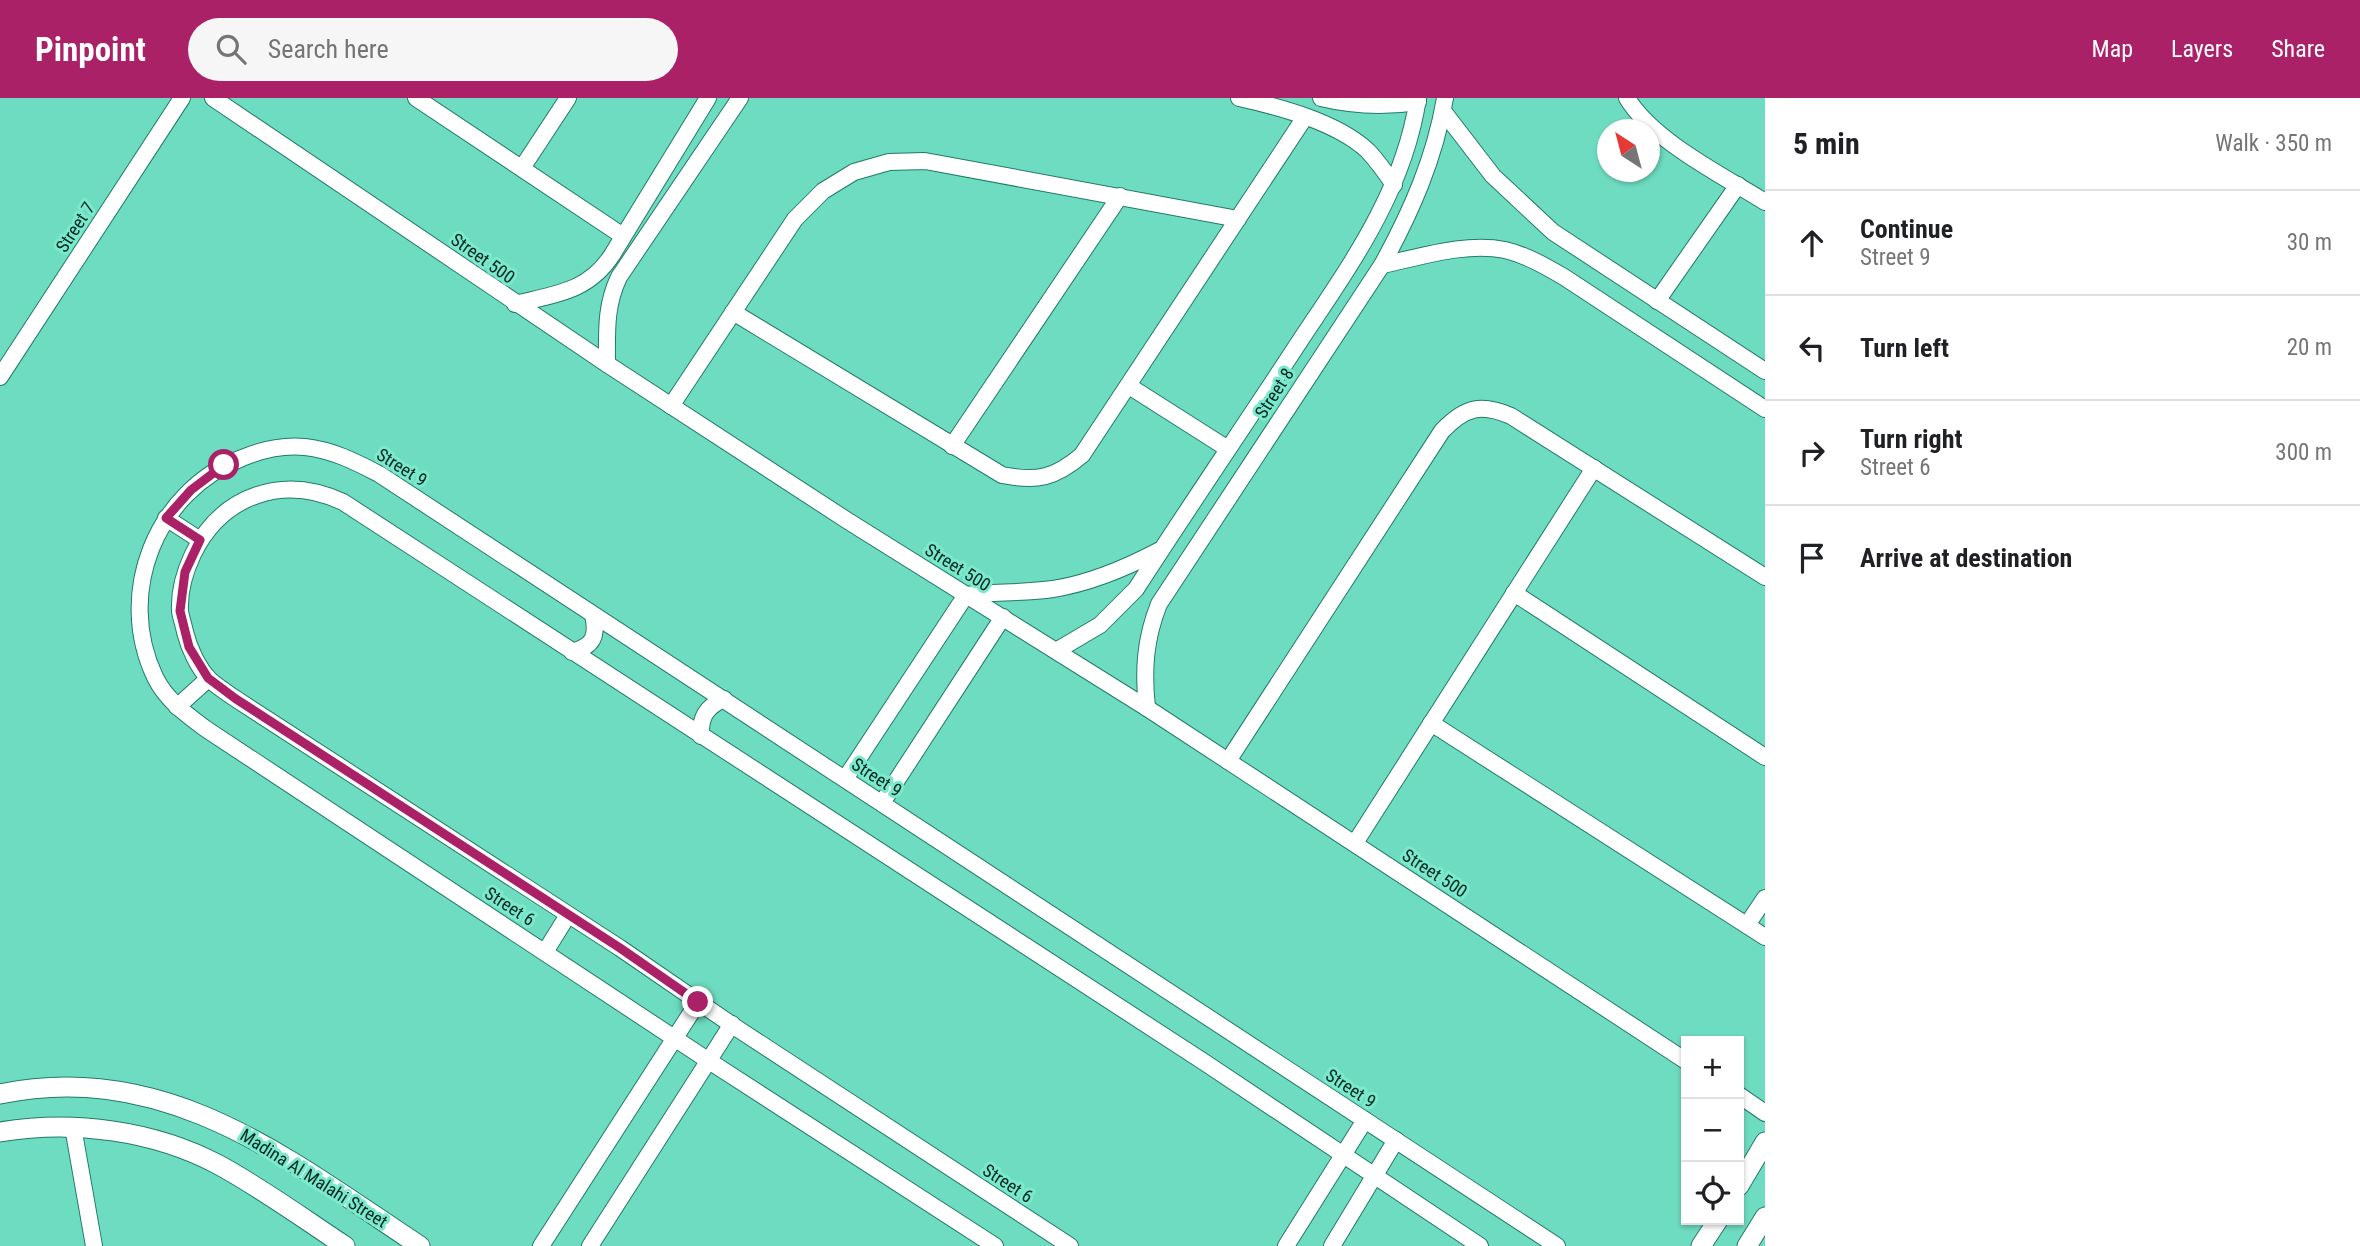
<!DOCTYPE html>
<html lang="en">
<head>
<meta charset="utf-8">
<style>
	:root { --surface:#fff; --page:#f6f6f6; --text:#202124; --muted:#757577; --line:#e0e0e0; --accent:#aa2167 }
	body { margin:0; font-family:"Roboto Condensed",sans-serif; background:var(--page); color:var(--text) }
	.controls { position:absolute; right:21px; bottom:21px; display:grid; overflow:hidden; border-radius:0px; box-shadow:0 2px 5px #0004 }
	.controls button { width:63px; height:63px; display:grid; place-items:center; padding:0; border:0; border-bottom:2px solid var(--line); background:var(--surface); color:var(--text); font:35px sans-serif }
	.compass { position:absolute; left:1597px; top:21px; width:63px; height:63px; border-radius:50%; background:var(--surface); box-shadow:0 2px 5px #0004; rotate:324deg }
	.stop { position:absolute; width:21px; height:21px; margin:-16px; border:5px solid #aa2167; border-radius:50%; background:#fff }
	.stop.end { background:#aa2167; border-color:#fff; box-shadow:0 2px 7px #0008 }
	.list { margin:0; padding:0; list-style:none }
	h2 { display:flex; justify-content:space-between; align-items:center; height:91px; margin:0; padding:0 28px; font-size:30px }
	h2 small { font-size:23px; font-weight:400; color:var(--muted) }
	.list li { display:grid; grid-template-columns:46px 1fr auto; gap:21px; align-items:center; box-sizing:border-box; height:105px; padding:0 28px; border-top:2px solid var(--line) }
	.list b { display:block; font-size:26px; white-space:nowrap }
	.list p { margin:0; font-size:23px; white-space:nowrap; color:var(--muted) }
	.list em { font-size:23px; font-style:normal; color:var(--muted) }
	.icon { flex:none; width:38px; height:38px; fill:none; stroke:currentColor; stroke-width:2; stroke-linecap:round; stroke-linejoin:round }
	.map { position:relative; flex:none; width:1765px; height:1148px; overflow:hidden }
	header { display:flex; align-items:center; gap:42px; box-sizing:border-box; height:98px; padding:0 35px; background:var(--accent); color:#fff }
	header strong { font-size:33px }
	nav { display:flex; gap:38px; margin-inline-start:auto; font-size:24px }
	.search { width:490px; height:63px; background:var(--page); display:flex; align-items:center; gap:18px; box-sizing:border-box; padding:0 24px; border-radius:38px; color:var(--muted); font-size:26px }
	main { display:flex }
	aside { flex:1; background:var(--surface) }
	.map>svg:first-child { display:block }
</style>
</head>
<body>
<header>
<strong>Pinpoint</strong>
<div class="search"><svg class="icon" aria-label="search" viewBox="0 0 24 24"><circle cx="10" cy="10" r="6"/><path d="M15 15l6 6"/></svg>Search here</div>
<nav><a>Map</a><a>Layers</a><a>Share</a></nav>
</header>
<main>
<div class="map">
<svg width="1765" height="1148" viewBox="0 0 1765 1148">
	<rect width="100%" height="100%" fill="#6edcc0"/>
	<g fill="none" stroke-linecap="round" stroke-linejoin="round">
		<defs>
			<g id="minor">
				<polyline points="213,0 607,266 848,423 1147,610 1686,963"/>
				<polyline points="416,0 623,138"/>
				<path d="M1239,0C1280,9 1337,24 1368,53C1378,64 1386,75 1394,87"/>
				<path d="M1321,0C1354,8 1384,9 1418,4"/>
				<path d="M1627,0C1653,43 1722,77 1765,104"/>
				<polyline points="1443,13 1493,78 1553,134 1765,273"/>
				<polyline points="522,70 568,0"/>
				<path d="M1382,167C1421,159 1465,144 1505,152C1526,157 1545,168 1564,179L1765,311"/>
				<polyline points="1657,203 1738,87"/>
				<path d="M515,206C555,196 588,194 612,157L708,0"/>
				<path d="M733,214L1002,377C1037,384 1055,380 1082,357L1305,19"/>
				<path d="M607,266C607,235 605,208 619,179L740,0"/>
				<polyline points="0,279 182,0"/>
				<polyline points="1129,288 1228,351"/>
				<polyline points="671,308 795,121 823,93 854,74 889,64 925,63 1238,121"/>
				<polyline points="952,348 1120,98"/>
				<polyline points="166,420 200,442"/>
				<polyline points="1514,495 1765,659"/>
				<path d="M1056,553L1100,527L1136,491C1187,412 1240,334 1292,255C1345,174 1403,99 1418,0"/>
				<path d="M572,554C593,548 598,539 593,517"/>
				<polyline points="177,609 208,581"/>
				<path d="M1147,610C1143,572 1145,541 1159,506L1382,167C1411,114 1435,60 1445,0"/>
				<polyline points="1431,625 1765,839"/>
				<path d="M701,638C700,619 706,609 724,601"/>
				<path d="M1228,663L1442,333C1465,309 1481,305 1511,318L1765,479"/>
				<path d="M845,681L966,497C995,494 1024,495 1053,491C1091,485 1126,470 1160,452"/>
				<polyline points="882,705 1003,519"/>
				<polyline points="1355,745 1594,370"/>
				<polyline points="1747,827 1765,800"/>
				<polyline points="545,854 568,817"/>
				<polyline points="1739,997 1765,1015"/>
				<polyline points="73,1029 94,1148"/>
				<polyline points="541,1148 698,904"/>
				<polyline points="590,1148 732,926"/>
				<path d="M995,1148L709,963L206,631C187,617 166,602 155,579C115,495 156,393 242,360C261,352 284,347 305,349C332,352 354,363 379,376L1557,1148"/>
				<path d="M1070,1148L735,929L620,850L236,601C227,595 218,589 210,582C198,570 189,550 185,534C184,528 181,520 180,513C179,494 185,473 193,456C222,397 283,376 343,404L1204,964L1480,1148"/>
				<polyline points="1286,1148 1365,1022"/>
				<polyline points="1332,1148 1396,1042"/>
			</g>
			<g id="tertiary">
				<path d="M0,996C167,961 291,1063 420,1148"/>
				<path d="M0,1034C73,1022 153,1032 219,1067C263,1091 304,1121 345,1148"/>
				<polyline points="1739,1088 1765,1044"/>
				<polyline points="1701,1148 1718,1122"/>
				<polyline points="1747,1148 1765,1119"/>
			</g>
		</defs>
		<!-- minor casing -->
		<use href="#minor" stroke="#227b68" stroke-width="18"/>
		<!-- tertiary casing -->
		<use href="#tertiary" stroke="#227b68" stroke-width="21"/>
		<!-- minor -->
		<use href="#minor" stroke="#fff" stroke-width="16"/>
		<!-- tertiary -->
		<use href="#tertiary" stroke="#fff" stroke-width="19"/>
	</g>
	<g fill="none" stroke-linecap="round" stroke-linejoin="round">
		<!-- route -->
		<polyline stroke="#aa2167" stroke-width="9" points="224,367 191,392 166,420 200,442 185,474 180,513 189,549 208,580 236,601 620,850 698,904"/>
	</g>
	<g text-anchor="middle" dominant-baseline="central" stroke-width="6" stroke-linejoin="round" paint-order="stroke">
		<!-- street labels -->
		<g font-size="18" fill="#01261e" stroke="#7be9cd">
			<text transform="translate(75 129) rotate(-57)">Street 7</text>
			<text transform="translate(483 160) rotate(35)">Street 500</text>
			<text transform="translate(1274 295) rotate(-57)">Street 8</text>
			<text transform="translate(402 369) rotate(32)">Street 9</text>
			<text transform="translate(958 469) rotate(32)">Street 500</text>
			<text transform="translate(877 679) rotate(33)">Street 9</text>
			<text transform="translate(1435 775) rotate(33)">Street 500</text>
			<text transform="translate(510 808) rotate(33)">Street 6</text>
			<text transform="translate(1351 990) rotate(33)">Street 9</text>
			<text transform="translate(314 1080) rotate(32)">Madina Al Malahi Street</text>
			<text transform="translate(1008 1085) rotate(33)">Street 6</text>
		</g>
	</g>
</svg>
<div class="controls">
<button>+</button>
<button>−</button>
<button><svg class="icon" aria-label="locate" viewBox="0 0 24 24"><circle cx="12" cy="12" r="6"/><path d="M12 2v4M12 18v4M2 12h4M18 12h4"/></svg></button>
</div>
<svg class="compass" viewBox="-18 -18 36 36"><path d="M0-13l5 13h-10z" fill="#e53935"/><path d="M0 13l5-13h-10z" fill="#757577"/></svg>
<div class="stop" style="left:224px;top:367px"></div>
<div class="stop end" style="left:698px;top:904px"></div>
</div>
<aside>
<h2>5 min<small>Walk · 350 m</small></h2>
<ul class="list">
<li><svg class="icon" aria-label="ahead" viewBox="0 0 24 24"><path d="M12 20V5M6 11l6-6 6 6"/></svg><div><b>Continue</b><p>Street 9</p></div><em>30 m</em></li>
<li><svg class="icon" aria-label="left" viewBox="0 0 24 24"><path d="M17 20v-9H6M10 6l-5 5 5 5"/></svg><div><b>Turn left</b></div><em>20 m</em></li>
<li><svg class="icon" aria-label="right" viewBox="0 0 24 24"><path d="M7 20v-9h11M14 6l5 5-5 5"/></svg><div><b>Turn right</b><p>Street 6</p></div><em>300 m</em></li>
<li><svg class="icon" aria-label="arrive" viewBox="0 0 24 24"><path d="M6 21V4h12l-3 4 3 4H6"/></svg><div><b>Arrive at destination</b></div></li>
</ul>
</aside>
</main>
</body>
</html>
